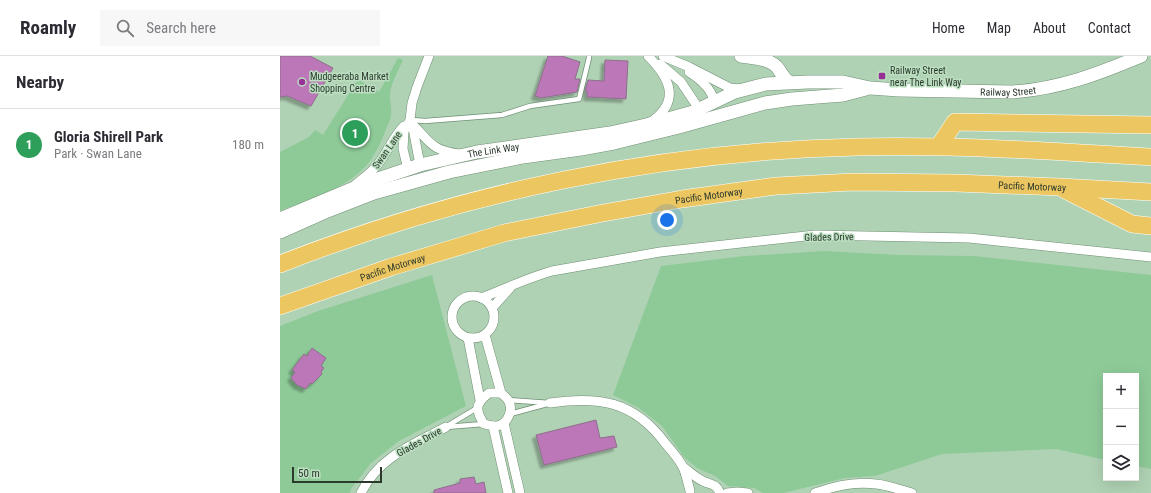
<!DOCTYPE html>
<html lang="en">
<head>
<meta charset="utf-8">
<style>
	:root { --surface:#fff; --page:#f7f7f7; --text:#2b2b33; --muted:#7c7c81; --line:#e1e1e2; --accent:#0b8043 }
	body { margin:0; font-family:"Roboto Condensed",sans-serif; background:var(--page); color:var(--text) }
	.controls { position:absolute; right:12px; bottom:12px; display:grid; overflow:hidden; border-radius:0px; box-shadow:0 4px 16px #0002 }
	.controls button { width:36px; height:36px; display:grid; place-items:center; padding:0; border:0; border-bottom:1px solid var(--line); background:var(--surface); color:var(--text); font:20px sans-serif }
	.scale { position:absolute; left:12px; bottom:10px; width:90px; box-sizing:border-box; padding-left:4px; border:2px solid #2c3a2e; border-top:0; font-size:11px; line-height:14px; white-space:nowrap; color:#2c3a2e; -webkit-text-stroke:3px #bcdfc1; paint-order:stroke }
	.you { position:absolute; left:387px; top:164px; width:14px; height:14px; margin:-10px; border:3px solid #fff; border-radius:50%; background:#1a73e8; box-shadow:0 0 0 6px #1a73e833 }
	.badge { display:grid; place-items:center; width:26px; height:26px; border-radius:50%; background:var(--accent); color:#fff; font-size:13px; font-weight:700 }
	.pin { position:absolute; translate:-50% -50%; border:2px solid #fff; box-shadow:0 1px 4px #0006 }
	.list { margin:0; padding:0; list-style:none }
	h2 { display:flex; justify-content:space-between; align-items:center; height:52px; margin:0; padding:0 16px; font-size:17px }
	h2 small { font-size:13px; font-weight:400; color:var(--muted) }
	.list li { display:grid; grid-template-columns:26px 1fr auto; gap:12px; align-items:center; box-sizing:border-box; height:72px; padding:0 16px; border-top:1px solid var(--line) }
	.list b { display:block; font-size:15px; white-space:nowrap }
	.list p { margin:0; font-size:13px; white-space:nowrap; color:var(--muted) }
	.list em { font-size:13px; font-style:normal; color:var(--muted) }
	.icon { flex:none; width:22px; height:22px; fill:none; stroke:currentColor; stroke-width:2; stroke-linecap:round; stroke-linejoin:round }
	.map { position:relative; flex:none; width:871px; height:437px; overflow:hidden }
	header { display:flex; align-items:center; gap:24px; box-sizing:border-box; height:56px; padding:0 20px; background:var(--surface); border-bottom:1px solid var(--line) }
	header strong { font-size:19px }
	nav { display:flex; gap:22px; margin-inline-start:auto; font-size:14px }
	.search { width:280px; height:36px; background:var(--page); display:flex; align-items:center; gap:10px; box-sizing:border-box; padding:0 14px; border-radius:0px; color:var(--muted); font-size:15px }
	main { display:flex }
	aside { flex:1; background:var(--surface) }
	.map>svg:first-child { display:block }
</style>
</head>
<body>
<header>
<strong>Roamly</strong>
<div class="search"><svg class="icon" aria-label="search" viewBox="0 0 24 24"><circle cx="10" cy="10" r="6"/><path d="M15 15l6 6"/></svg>Search here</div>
<nav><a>Home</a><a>Map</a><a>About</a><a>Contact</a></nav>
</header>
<main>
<aside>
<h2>Nearby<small></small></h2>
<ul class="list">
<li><span class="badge" style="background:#2e9e5b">1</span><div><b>Gloria Shirell Park</b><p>Park · Swan Lane</p></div><em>180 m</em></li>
</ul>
</aside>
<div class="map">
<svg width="871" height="437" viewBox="0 0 871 437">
	<defs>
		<filter id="shadow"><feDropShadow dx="-3.5" dy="3.5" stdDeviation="1" flood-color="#0004"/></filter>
	</defs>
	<rect width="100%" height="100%" fill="#b0d2b4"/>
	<!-- green -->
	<g fill="#8eca98">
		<path d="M118,2L123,4C118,15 111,27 110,38C110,46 112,53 111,61C105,76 97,98 86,110C64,134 29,143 0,155V96L29,81L35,74L43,79L78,23L99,36Z"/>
		<polygon points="544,195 619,199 694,200 871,219 871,413 856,410 856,320 826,320 826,404 776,393 662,398 595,420 565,422 503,437 483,437 474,432 448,430 435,420 417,412 404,401 382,370 359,352 333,339 381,210 464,200"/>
		<polygon points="152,219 186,350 119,385 91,407 71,433 70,437 0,437 0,270 38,255"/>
	</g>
	<!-- building -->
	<g fill="#bb77b7" stroke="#8d6f8b" filter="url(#shadow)">
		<polygon points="0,0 30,0 53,12 31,50 7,40 0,41"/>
		<polygon points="268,0 282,0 300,6 295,23 300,23 297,36 261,42 255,40"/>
		<polygon points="325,4 348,5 346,43 307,41 307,35 305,35 308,24 324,25"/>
		<polygon points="32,292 46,302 41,310 44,312 41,316 42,318 32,328 30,327 26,333 17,329 11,322 15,316 12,314 24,298 27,300"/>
		<polygon points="316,364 320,382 334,380 337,391 264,409 256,379"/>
		<polygon points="194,421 196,428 204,426 206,437 154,437 154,434 180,427 180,423"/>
	</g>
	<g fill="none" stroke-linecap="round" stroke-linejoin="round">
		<defs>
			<g id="lane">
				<polyline points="131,64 145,65 222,59 250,50 299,43 309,2 309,0"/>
				<polyline points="228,344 270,347"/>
				<polyline points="230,358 267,348"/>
				<polyline points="167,370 197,352"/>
				<polyline points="166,371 204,368"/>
			</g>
			<g id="street">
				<path d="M368,0C390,22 401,45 371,66"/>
				<polyline points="383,0 409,11 450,32 460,33"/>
				<polyline points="380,8 401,26 419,53"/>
				<path d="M409,16C420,23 433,33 434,47"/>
				<polyline points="132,67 140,109"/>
				<path d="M132,68C151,86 150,94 179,98"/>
				<polyline points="128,113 123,93 124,75 130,64 132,47 137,31 149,0"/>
				<path d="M76,128C85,121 95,114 101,104C109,93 114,80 124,70"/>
				<circle cx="193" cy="261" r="21"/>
				<path d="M201,242C225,233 247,222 272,215L380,196L535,179L689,182L871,201"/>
				<polyline points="212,252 230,232"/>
				<polyline points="205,279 221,337"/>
				<polyline points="188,282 200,344"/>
				<path d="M209,337H221C223,339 226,341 228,344C234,353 228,368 217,370C212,370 208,369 204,368C195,354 195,348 209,337Z"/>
				<path d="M270,347C319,340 354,345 385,387C391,394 399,403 403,411C406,418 408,427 410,435"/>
				<polyline points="224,367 240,437"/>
				<polyline points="213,370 228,437"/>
				<path d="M403,411C410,416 417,423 425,426C433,429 436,428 440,437"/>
				<path d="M81,437C98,402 133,388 166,371"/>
				<polyline points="447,437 457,436 468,437"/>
				<path d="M535,437C554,430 575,425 596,428C608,429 620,434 632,437"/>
			</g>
			<g id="secondary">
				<path d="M461,0C473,2 488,2 497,11C501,16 503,22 509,26"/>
				<path id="s1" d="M0,163L86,127L140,109L197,96L330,77L366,69L413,56L455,36L486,28L528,26H563L590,32L619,34L732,36C779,33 818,18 861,0"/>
				<polyline points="0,176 45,156 94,137 169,116 243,101 301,93 334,87 399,71 485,47 512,43 563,39 586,33"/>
			</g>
			<g id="highway">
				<polyline points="659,90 675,66 871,69"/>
				<polyline points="785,134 852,168 871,170"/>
				<path d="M0,208C184,136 380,95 577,91C676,89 773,95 871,101"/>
				<path id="s2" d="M0,250L111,211L224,177L323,157L402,143L496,130L573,126L676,127L780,131L871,136"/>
			</g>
		</defs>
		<!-- lane casing -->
		<use href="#lane" stroke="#6f8f73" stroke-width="6"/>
		<!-- street casing -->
		<use href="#street" stroke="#6f8f73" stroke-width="10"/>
		<!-- secondary casing -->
		<use href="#secondary" stroke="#6f8f73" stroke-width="14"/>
		<!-- highway casing -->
		<use href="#highway" stroke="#fff" stroke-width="18"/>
		<!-- lane -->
		<use href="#lane" stroke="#fff" stroke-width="4.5"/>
		<!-- street -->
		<use href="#street" stroke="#fff" stroke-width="9"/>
		<!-- secondary -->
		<use href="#secondary" stroke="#fff" stroke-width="13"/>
		<!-- highway -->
		<use href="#highway" stroke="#ecc660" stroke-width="17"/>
	</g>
	<!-- markers -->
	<g fill="#983195" stroke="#bcdfc1" stroke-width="1.5">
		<rect x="598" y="16" width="8" height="8" rx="2"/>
		<circle cx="22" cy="26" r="4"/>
	</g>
	<g text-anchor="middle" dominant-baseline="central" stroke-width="3" stroke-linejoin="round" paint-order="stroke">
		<!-- poi labels -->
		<g font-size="10" fill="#2c3a2e" stroke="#bcdfc1" text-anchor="start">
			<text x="610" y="14">Railway Street<tspan x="610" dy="12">near The Link Way</tspan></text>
			<text x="30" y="20">Mudgeeraba Market<tspan x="30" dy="12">Shopping Centre</tspan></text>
		</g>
		<!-- street labels -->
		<g font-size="10" fill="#2c3a2e" stroke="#bcdfc1">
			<text stroke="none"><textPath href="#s1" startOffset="750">Railway Street</textPath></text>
			<text transform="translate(107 94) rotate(-55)">Swan Lane</text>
			<text stroke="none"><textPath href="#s1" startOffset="225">The Link Way</textPath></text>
			<text stroke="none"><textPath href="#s2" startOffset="768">Pacific Motorway</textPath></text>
			<text stroke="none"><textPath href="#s2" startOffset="444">Pacific Motorway</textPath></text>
			<text transform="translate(549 181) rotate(-1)">Glades Drive</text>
			<text stroke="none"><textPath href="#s2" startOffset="119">Pacific Motorway</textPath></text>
			<text transform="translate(139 386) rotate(-29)">Glades Drive</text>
		</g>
	</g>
</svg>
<div class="controls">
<button>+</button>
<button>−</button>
<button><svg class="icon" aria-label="layers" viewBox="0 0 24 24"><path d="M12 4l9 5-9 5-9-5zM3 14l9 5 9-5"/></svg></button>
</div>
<div class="scale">50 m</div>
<div class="you"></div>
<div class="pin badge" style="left:75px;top:77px;background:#2e9e5b">1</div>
</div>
</main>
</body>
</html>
